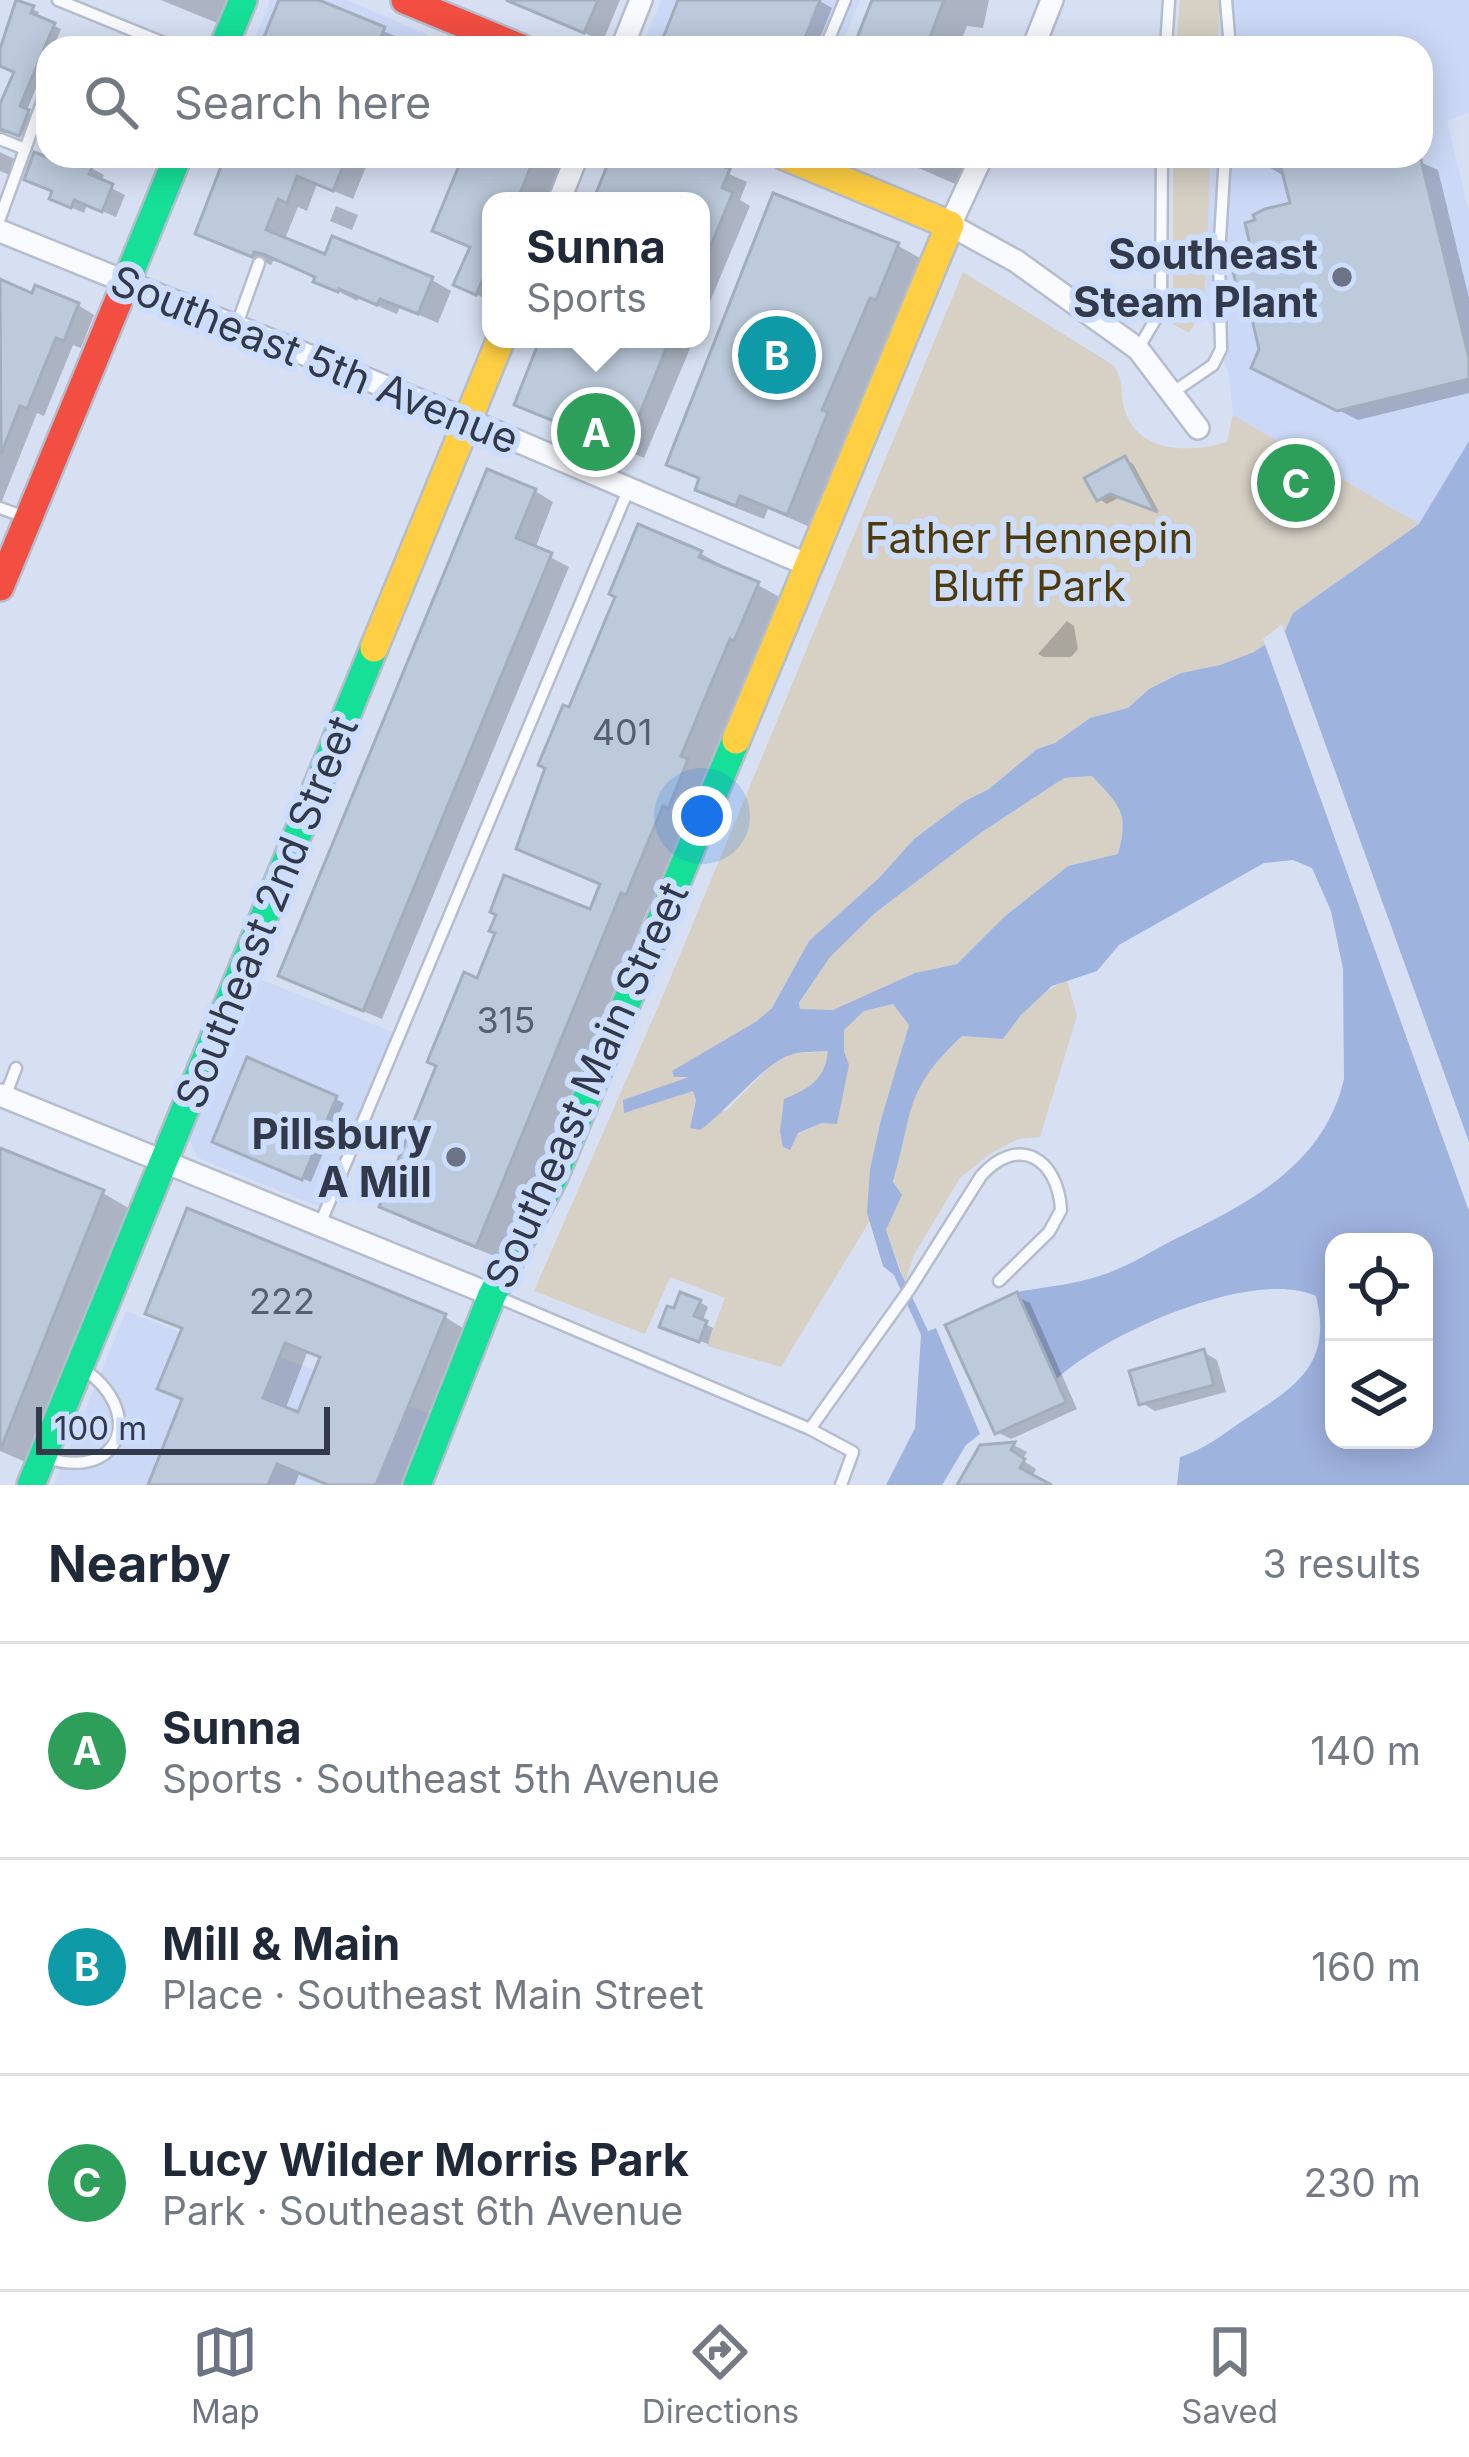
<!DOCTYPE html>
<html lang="en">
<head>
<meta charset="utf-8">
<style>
	:root { --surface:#fff; --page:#f2f2f3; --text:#1f2937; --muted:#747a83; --line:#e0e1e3; --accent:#6b7385 }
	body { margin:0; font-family:Inter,sans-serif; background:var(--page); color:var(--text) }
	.controls { position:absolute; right:36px; bottom:36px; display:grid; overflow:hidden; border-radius:24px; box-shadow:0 6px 30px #0003 }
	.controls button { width:108px; height:108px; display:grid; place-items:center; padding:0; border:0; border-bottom:3px solid var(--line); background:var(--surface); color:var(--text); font:60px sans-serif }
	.scale { position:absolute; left:36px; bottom:30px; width:294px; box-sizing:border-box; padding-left:12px; border:6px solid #31394a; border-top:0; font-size:33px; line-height:42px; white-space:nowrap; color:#31394a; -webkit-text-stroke:9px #ccddfe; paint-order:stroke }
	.you { position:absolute; left:702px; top:816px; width:42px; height:42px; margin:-30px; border:9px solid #fff; border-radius:50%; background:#1a73e8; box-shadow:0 0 0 18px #1a73e833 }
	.badge { display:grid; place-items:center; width:78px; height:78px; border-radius:50%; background:var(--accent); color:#fff; font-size:39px; font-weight:700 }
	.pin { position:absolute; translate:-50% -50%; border:6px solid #fff; box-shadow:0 3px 12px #0006 }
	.popup { position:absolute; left:482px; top:192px; width:228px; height:156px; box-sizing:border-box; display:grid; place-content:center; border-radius:24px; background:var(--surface); filter:drop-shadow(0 3px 9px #0005); font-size:39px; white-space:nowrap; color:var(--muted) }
	.popup b { font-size:45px; color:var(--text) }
	.popup::after { content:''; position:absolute; left:50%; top:100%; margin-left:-24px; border:24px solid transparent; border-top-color:var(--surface) }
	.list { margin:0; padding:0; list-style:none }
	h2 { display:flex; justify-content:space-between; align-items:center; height:156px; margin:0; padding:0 48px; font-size:51px }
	h2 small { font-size:39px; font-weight:400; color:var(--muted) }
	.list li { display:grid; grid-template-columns:78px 1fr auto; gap:36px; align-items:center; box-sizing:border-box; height:216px; padding:0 48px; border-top:3px solid var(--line) }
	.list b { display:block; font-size:45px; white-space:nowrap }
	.list p { margin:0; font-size:39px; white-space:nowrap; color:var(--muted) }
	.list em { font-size:39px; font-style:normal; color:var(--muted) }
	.icon { flex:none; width:66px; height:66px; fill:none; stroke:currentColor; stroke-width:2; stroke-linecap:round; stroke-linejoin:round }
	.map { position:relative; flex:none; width:1469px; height:1485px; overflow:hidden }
	.search { position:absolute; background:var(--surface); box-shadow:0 6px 30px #0003; left:36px; right:36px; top:36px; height:132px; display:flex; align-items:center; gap:30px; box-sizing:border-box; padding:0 42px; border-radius:36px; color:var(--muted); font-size:45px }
	.sheet { height:804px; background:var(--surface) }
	nav { display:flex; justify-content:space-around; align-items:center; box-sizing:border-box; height:168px; border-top:3px solid var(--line); background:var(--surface); font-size:33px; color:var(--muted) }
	nav a { display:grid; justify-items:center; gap:6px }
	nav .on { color:var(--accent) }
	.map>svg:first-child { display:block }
</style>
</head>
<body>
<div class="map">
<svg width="1469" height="1485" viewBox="0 0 1469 1485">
	<rect width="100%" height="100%" fill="#d7e0f3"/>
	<!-- built -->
	<g fill="#cbd9f7">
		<polygon points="270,0 346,0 427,34 421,48 278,48 255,39"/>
		<polygon points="661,0 860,0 840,48 642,48"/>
		<polygon points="1221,0 1469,0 1469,112 1447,121 1469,212 1469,441 1419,524 1233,415 1229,374 1204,309 1211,156 1421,156 1421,48 1217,48"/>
		<polygon points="260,979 393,1032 320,1207 198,1158 188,1137 201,1103 210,1098"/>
		<polygon points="126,1311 197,1339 202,1328 433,1415 403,1485 54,1485"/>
	</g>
	<!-- green -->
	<g fill="#d6d0c5">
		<polygon points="1180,0 1221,0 1217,48 1176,48"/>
		<polygon points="1173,156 1211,156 1204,309 1189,333 1173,324"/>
		<path d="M963,272L1113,365C1125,379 1119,393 1125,411C1140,454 1190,453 1227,442L1233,415L1419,524L1293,613L1285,631L1254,652L1220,665L1181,673L1149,689L1128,708L1090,718L1055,743L1037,749L989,789L965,801L914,839L879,878L809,941L772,1008L757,1021L673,1071L689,1075L696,1100L692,1116L726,1111L770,1066L791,1054L829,1051L825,1070L813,1087L798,1134L822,1123L844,1051L843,1030L864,1011L893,1004L909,1024L870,1168L869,1222L781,1367L707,1346L725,1298L670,1277L645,1334L534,1291L665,991Z"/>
		<path d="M1092,776C1122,808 1129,810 1118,854L1068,866L1004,917L957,964L915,973L833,1011L800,1009L799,1004L830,957L875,913L982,832L1064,778Z"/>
		<path d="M1067,980L1077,1016L1040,1137L1018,1139L990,1154L960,1178L914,1255L905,1282L886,1230L902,1195L893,1183C914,1111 902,1091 962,1036L1003,1039C1020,1015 1039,992 1067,980Z"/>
	</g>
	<!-- water -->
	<path fill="#9fb3df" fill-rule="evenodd" d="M1469,441V1485H1177L1180,1457C1205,1449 1222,1435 1244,1420C1296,1386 1333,1365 1316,1296C1254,1267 1103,1334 1056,1380L1017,1292C1043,1287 1073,1285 1099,1276C1126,1268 1150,1252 1175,1239C1247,1204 1324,1166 1344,1079L1343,969L1331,911L1312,868L1293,860L1264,863L1119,945L1097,971L1052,986L1021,1015L1003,1039L962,1036C903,1091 914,1111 893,1182L902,1195L886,1230L900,1271L928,1331L936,1328L980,1434L966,1445L942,1485H886L915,1428L921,1335L894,1275L883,1266L867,1213L870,1169L881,1120L909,1025L893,1004L864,1011L844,1030V1051L849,1065L837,1124L822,1123L798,1133L790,1150L783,1147L780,1131L784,1099C810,1088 825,1080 828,1051C816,1052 801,1051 790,1055C762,1065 727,1111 700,1130L690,1128L696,1100L693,1091L624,1113L623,1100L689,1077H674L672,1071L757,1021L772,1008L809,941L879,878L914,839L965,801L989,789L1037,749L1055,743L1090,718L1128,708L1149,689L1181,673L1220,665L1254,652L1285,631L1293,613L1419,524ZM1092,776C1121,807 1129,812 1118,854L1068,866L1004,917L957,964L915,973L833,1010L800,1009L799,1003L830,957L875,913L982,832L1064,778ZM1334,1242H1424V1440H1334Z"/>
	<!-- pier -->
	<polygon fill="#d7e0f3" points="1282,624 1469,1142 1469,1211 1263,639"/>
	<!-- shadow -->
	<g fill="#0003" fill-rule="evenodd">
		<polygon points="161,0 232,0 222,25"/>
		<polygon points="282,0 311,0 397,37 392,48 280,48"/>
		<polygon points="506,0 620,0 603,41"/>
		<polygon points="682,0 818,0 832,8 816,48 662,48"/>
		<polygon points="875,0 989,0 983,28 967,26 958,48 856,48"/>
		<polygon points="32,9 39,12 36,18 61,29 53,48 48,48 48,59 26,112 34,116 26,137 8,131 0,137 0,102 4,103 17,71 0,63 0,55"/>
		<polygon points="0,152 18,161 12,176 0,171"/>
		<polygon points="229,156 358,156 368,162 353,199 317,184 307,211 298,207 284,241 326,258 432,280 451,291 438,323 400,307 397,314 359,298 357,301 286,264 273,261 271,265 199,233"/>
		<polygon points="467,156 568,156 549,201 491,201 491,302 457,284 472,249 436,230"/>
		<polygon points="615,156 689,156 747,182 740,200 750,206 701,323 701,201 596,201"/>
		<polygon points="891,156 972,156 962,187"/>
		<polygon points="1265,156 1414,156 1415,160 1438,170 1469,298 1469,393 1358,420 1273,377 1249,295 1241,290 1293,206 1286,177 1267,166"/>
		<polygon points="91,168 104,175 101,183 125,195 116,217 87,205 84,213 66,205 55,192 68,169"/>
		<polygon points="336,206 358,215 352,230 330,221"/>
		<polygon points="897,245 925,261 849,428 854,431 815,529 768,509 764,519 726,504 699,488 701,481 669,464"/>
		<polygon points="0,280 34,297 78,305 94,315 81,348 73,345 44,416 37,413 0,506"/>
		<polygon points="543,339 694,339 644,458 536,414"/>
		<polygon points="1125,459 1133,464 1159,512 1120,497 1107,504 1099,499"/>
		<polygon points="535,491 553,502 535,549 569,567 382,1019 301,985"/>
		<polygon points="700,553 785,600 654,908 649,906 504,1260 410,1222 382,1206 479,982 592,913 603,887 520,848 571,711"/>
		<polygon points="1067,621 1074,626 1078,649 1071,657 1044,657 1038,654"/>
		<polygon points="249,1061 344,1103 311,1182 223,1145"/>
		<polygon points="0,1151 103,1193 130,1209 28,1463 0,1451"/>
		<path d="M189,1212L445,1317L466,1330L403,1485H327L299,1474L295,1485H151L185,1401L161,1388L184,1330L149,1312ZM307,1353L323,1359L300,1416L285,1410Z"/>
		<polygon points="1016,1296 1030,1303 1077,1409 1011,1439 997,1432"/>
		<polygon points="700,1302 708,1307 702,1322 713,1328 708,1344 671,1330"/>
		<polygon points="1203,1352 1217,1360 1226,1392 1155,1411 1142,1403"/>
		<polygon points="1014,1445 1027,1452 1022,1460 1036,1469 1032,1478 1046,1485 960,1485 982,1447"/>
	</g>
	<!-- building -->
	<g fill="#bccadb" stroke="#a3aebd" stroke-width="3" fill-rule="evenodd">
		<polygon points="16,0 34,6 31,13 55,23 20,106 29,110 19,136 0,129 0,104 14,72 0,66 0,49"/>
		<polygon points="279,0 319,0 385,27 376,48 278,48 262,42"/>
		<polygon points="506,0 598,0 584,33"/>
		<polygon points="678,0 820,0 801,48 659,48"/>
		<polygon points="872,0 944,0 926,48 853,48"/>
		<polygon points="34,152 67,165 70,156 93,165 89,174 113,184 102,212 74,200 71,208 49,199 52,191 24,180"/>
		<polygon points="225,156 347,156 333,191 297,176 287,203 278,199 266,230 325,254 332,236 433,277 418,314 380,299 377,305 339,289 338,292 313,282 315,277 263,254 254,252 252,257 195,234"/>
		<polygon points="463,156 535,156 517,201 491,201 491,260 476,295 453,285 470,247 432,231"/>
		<polygon points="611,156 699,156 730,169 722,188 733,192 701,269 701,201 593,201"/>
		<polygon points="1278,156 1400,156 1401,161 1420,156 1469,358 1469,379 1337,411 1251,368 1259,349 1245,290 1238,292 1231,263 1253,258 1245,223 1255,220 1253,215 1265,209 1290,203"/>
		<polygon points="773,193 899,243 876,300 870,298 822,410 828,412 787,515 740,496 736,506 695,490 699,478 666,465"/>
		<polygon points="0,279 32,293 35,285 79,303 64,341 56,338 27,409 20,406 1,454"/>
		<polygon points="540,339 670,339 625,450 514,405"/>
		<polygon points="1125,456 1155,511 1110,494 1097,501 1084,478"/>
		<polygon points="487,469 536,489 516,538 552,553 363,1011 278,976"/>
		<polygon points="638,524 702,551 699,557 759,582 734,641 730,639 681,756 688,759 668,809 663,806 626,895 621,893 476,1247 379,1207 436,1066 427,1062 464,972 477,978 495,933 489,931 496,915 490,912 504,875 590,909 600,884 516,849 545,768 538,765 563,705 569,707 615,597 609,594"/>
		<polygon points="247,1057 337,1096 302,1180 212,1142"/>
		<polygon points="0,1148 104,1190 1,1448 0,1448"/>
		<path d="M187,1208L446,1314L376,1485H328L277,1464L268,1485H148L182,1399L157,1389L182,1328L145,1314ZM285,1343L320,1357L298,1412L263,1398Z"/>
		<polygon points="680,1292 701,1300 694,1316 707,1321 699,1342 659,1327 667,1306 674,1308"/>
		<polygon points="1017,1292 1066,1402 995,1434 945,1325"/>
		<polygon points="1204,1349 1214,1385 1139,1405 1129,1371"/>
		<polygon points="1015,1442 1011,1450 1025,1459 1020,1468 1052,1485 957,1485 980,1445"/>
	</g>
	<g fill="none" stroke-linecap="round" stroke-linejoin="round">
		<defs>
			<g id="lane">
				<polyline points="58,0 176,48"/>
				<polyline points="1226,0 1230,48"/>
				<polyline points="825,48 845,0"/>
				<polyline points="1166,48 1169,0"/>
				<polyline points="0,139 25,149"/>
				<polyline points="0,218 48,86"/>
				<polyline points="236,327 259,263"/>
				<polyline points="1138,349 1158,315 1161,299 1162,156"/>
				<polyline points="1172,393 1213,365 1221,349 1219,256 1225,156"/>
				<polyline points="0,508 25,517"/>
				<polyline points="5,1097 16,1068"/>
				<polyline points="320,1224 629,488"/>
				<polyline points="495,1296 810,1429 853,1452 841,1485"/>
				<path d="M810,1429L909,1290L981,1176C1018,1134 1058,1158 1061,1210L1049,1232L999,1281"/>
				<path d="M47,1458C122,1482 146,1410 82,1368"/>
			</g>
			<g id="street">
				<polyline points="622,48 641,0"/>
				<polyline points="1033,48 1052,0"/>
				<polyline points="982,156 950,225 1016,261 1138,349 1198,428"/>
				<polyline points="559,201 577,156"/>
				<polyline points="0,231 468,420 808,565"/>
				<polyline points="0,1095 492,1295"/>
			</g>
			<g id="fast">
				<polyline points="223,48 243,0"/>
				<polyline points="120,297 178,156"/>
				<polyline points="31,1485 374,648"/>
				<polyline points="417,1485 492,1295 553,1179 736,740"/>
			</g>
			<g id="slow">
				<polyline points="374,648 501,339"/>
				<polyline points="736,740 950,225 785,156"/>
			</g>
			<g id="jam">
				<polyline points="405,0 521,48"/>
				<polyline points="0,587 120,297"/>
			</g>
		</defs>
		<!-- lane casing -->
		<use href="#lane" stroke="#b5bdcd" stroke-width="15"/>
		<!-- street casing -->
		<use href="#street" stroke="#b5bdcd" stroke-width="26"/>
		<!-- fast casing -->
		<use href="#fast" stroke="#b5bdcd" stroke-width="32"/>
		<!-- slow casing -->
		<use href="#slow" stroke="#b5bdcd" stroke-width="32"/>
		<!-- jam casing -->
		<use href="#jam" stroke="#b5bdcd" stroke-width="32"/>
		<!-- lane -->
		<use href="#lane" stroke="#f9fafd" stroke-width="10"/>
		<!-- street -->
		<use href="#street" stroke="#f9fafd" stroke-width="21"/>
		<!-- fast -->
		<use href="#fast" stroke="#16e098" stroke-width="27"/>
		<!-- slow -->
		<use href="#slow" stroke="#ffcf43" stroke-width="27"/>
		<!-- jam -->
		<use href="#jam" stroke="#f24e42" stroke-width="27"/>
	</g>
	<!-- markers -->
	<g fill="#6b7385" stroke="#ccddfe" stroke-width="4.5">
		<circle cx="1342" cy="277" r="12"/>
		<circle cx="456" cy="1157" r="12"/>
	</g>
	<g text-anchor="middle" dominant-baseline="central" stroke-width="12" stroke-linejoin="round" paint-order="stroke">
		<!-- number labels -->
		<g font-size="36" fill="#566070">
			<text x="622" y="732">401</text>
			<text x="506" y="1020">315</text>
			<text x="282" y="1301">222</text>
		</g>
		<!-- poi labels -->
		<g font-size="42" font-weight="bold" fill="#31394a" stroke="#ccddfe" text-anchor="end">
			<text x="1318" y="253">Southeast<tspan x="1318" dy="48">Steam Plant</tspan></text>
			<text x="432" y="1133">Pillsbury<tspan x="432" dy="48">A Mill</tspan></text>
		</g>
		<!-- street labels -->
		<g font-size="42" fill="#31394a" stroke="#ccddfe">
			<text transform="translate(315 359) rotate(22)">Southeast 5th Avenue</text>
			<text transform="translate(266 912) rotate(-68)">Southeast 2nd Street</text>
			<text transform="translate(586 1085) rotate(-66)">Southeast Main Street</text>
		</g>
		<!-- park labels -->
		<g font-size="42" fill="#4f3b0a" stroke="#ccddfe">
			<text x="1029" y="537">Father Hennepin<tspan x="1029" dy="48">Bluff Park</tspan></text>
		</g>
	</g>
</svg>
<div class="controls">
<button><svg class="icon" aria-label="locate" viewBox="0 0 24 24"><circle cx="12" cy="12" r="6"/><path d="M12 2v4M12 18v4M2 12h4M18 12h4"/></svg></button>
<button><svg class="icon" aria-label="layers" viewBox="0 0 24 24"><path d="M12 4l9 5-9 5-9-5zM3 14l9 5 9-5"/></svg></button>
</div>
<div class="scale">100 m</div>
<div class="you"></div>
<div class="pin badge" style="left:596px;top:432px;background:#2e9e5b">A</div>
<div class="popup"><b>Sunna</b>Sports</div>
<div class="pin badge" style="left:777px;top:355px;background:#0f9aa8">B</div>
<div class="pin badge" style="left:1296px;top:483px;background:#2e9e5b">C</div>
<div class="search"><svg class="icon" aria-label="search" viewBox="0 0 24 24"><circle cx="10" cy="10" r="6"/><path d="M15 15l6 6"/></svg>Search here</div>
</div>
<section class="sheet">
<h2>Nearby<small>3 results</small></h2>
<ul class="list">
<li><span class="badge" style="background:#2e9e5b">A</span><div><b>Sunna</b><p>Sports · Southeast 5th Avenue</p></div><em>140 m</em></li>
<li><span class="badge" style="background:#0f9aa8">B</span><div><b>Mill &amp; Main</b><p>Place · Southeast Main Street</p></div><em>160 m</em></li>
<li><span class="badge" style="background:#2e9e5b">C</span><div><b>Lucy Wilder Morris Park</b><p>Park · Southeast 6th Avenue</p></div><em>230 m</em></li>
</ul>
</section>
<nav>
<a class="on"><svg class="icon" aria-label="map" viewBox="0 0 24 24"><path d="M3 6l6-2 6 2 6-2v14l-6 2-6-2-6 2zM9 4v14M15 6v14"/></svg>Map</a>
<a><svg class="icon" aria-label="directions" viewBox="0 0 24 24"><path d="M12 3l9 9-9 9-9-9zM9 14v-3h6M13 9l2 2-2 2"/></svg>Directions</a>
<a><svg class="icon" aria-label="saved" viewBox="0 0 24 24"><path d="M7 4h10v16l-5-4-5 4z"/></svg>Saved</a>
</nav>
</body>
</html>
